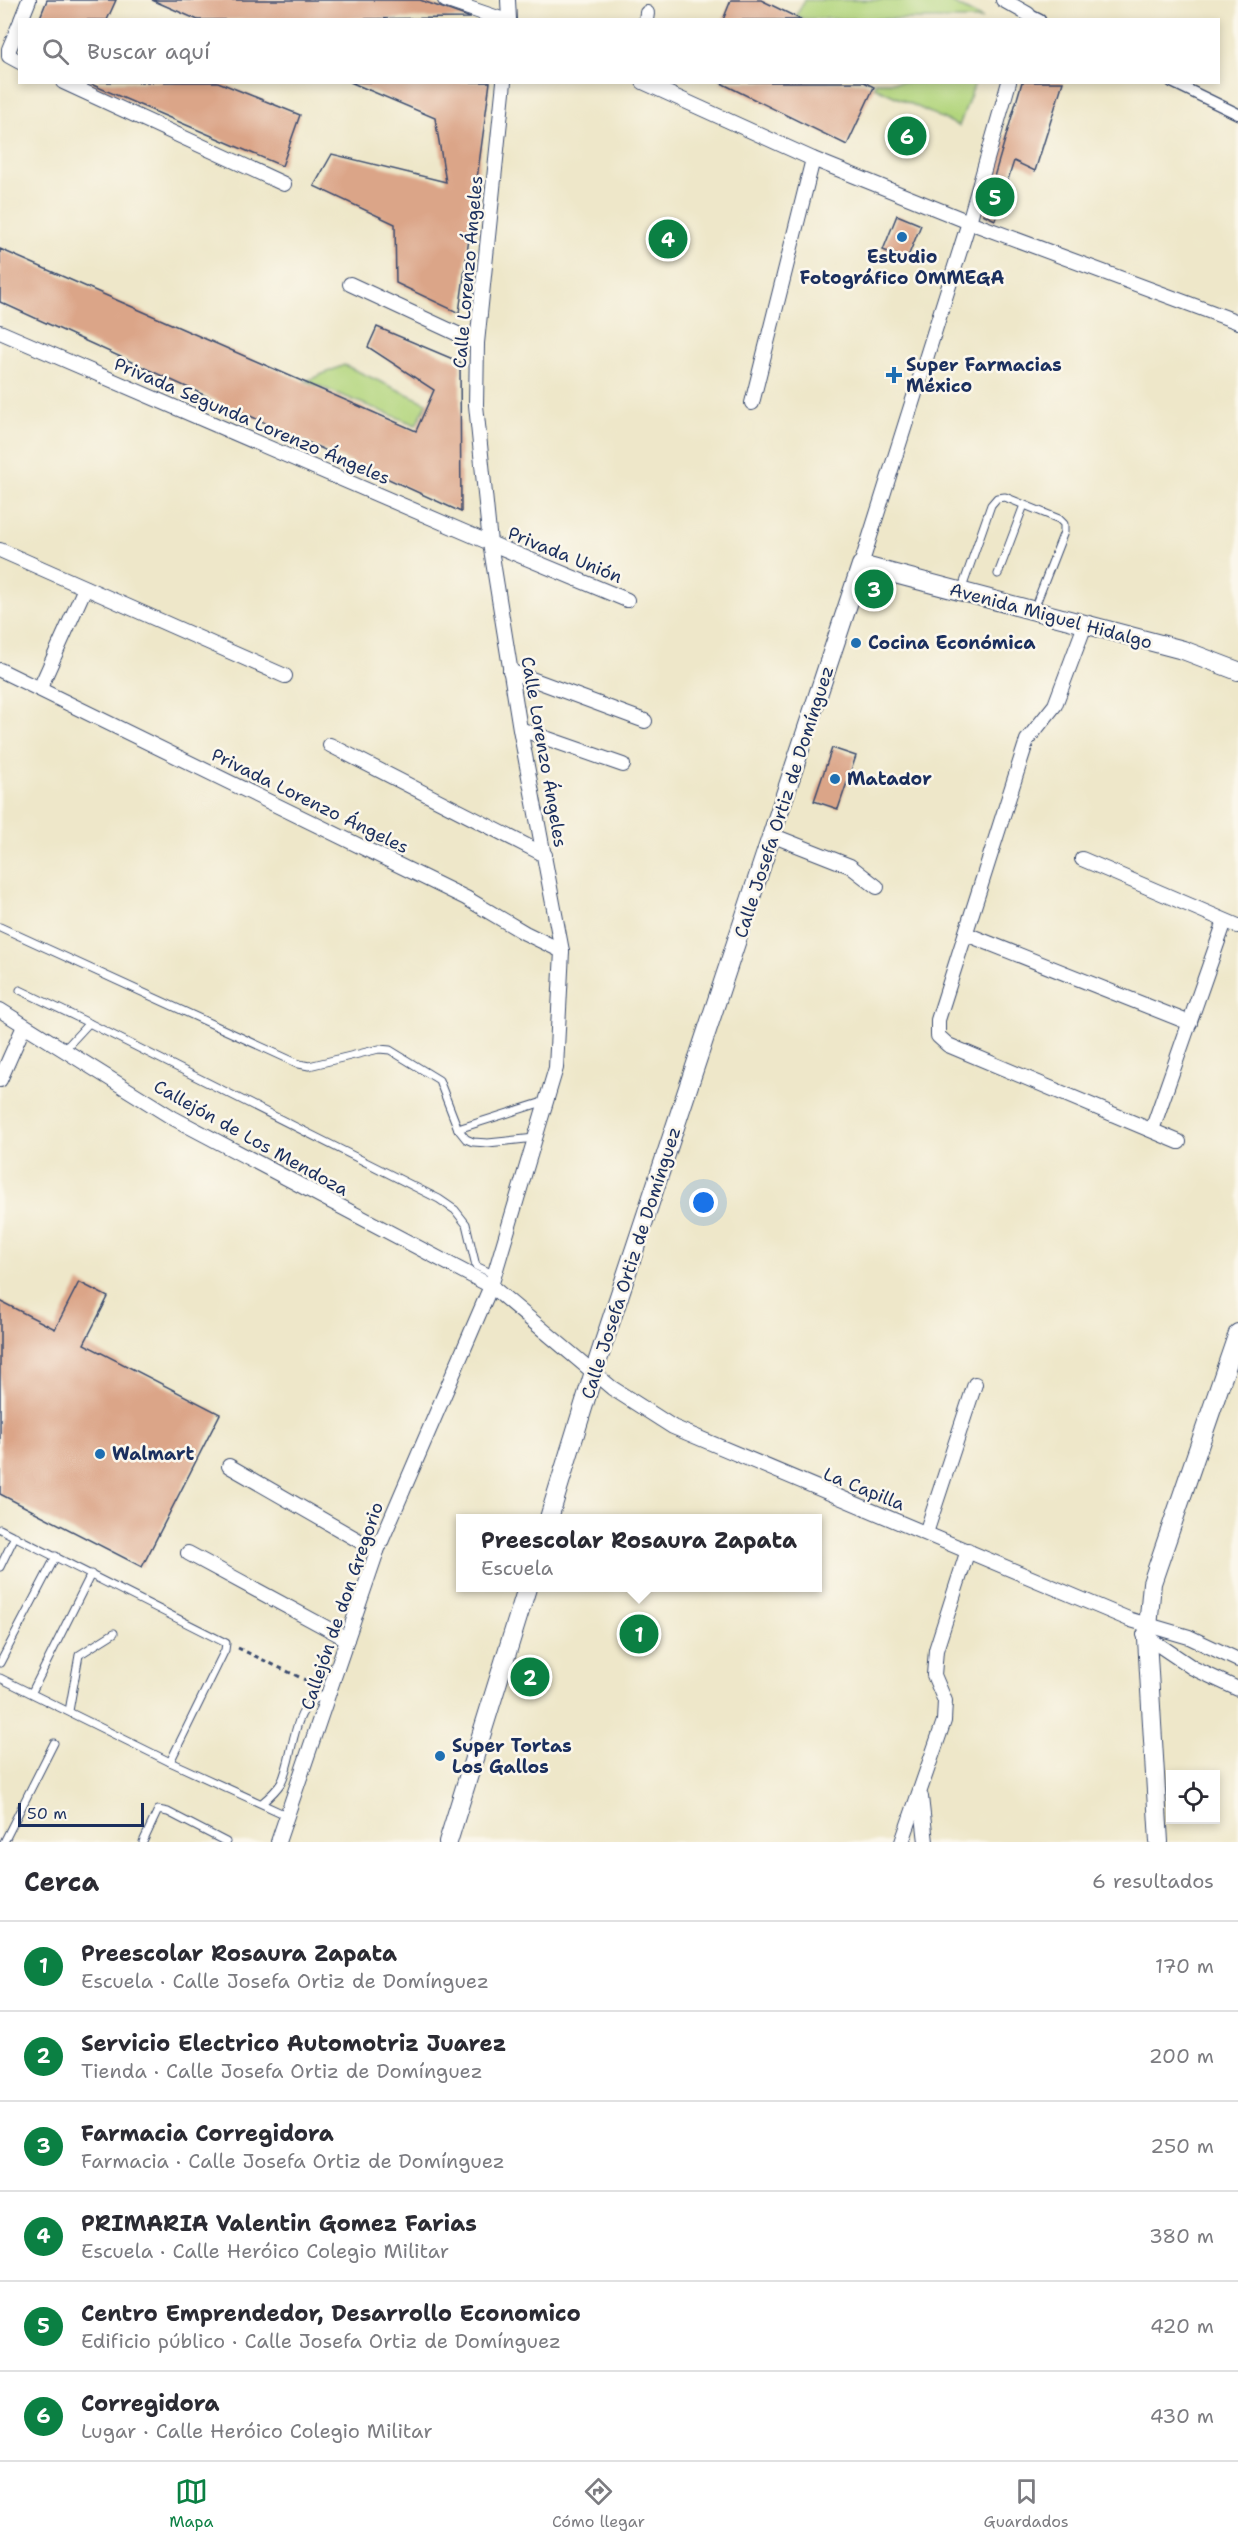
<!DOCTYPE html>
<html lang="es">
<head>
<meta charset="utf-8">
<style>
	:root { --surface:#fff; --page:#f7f7f7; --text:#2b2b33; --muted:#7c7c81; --line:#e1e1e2; --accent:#0b8043 }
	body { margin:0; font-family:"Shantell Sans",sans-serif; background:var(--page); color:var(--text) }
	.controls { position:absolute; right:18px; bottom:18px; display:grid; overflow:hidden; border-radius:0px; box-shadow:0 3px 9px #0003 }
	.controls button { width:54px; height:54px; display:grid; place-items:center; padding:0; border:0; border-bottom:2px solid var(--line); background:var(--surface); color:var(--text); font:30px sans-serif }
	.scale { position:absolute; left:18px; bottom:15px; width:126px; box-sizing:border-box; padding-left:6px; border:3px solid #1b2f5e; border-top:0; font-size:16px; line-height:21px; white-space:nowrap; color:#1b2f5e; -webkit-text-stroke:4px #fbf7ec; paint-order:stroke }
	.you { position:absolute; left:704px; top:1203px; width:21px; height:21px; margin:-15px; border:4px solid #fff; border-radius:50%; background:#1a73e8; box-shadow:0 0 0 9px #1a73e833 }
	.badge { display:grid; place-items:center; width:39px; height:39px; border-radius:50%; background:var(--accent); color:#fff; font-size:20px; font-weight:700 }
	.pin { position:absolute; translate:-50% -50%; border:3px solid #fff; box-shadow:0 2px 6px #0006 }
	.popup { position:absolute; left:456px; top:1514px; width:366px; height:78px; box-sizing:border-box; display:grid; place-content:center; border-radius:0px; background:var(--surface); filter:drop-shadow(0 2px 4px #0005); font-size:20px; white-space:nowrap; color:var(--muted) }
	.popup b { font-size:22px; color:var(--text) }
	.popup::after { content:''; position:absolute; left:50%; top:100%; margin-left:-12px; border:12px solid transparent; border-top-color:var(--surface) }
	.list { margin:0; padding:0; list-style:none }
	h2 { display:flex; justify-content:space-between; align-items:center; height:78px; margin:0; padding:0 24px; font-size:26px }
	h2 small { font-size:20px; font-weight:400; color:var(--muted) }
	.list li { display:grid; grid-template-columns:39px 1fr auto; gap:18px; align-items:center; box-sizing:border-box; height:90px; padding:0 24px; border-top:2px solid var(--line) }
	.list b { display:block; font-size:22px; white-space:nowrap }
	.list p { margin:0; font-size:20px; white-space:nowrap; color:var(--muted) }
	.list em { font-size:20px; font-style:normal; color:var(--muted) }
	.icon { flex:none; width:33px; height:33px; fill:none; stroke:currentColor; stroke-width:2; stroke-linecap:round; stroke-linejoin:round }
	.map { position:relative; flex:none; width:1238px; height:1842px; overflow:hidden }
	.search { position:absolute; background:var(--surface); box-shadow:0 3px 9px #0003; left:18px; right:18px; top:18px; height:66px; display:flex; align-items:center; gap:15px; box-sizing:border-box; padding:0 21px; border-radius:0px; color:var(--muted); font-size:22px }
	.sheet { height:618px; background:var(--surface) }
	nav { display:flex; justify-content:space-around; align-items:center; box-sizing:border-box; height:84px; border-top:2px solid var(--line); background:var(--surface); font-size:16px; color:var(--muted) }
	nav a { display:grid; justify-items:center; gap:3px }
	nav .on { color:var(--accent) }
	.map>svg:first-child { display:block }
</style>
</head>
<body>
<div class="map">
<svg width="1238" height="1842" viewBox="0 0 1238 1842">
	<rect width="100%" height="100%" fill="#fbf7ec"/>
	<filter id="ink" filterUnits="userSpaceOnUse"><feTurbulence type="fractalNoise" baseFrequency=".0167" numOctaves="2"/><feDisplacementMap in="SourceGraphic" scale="12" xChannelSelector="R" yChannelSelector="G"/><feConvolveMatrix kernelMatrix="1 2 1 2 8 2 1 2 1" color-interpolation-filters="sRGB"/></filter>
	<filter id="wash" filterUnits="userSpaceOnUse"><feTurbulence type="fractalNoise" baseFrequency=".008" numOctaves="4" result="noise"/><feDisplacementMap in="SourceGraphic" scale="24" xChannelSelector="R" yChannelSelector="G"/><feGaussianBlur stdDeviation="1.35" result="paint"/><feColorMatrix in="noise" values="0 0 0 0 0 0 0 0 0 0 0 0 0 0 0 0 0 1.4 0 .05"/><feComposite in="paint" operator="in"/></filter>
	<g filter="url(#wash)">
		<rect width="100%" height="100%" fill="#eee7c9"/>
		<!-- green -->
		<g fill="#b2d57d" stroke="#66826e" stroke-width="1.5">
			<polygon points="805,0 947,0 983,19 804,19 796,16"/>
			<polygon points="875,83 875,82 975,83 959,126 874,87"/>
			<polygon points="344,365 427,403 416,425 306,381"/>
		</g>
		<g id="blocks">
			<!-- building -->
			<g fill="#dba588">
				<polygon points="47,0 116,0 107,20 39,20"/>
				<polygon points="152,0 420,0 471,18 198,20"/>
				<polygon points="731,0 761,0 802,20 723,20"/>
				<polygon points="86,82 218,82 300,115 282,166"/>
				<polygon points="350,82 490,82 459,313 396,283 395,224 314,186 332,154 446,182 435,118"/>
				<polygon points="719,82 864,82 874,87 847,145"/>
				<polygon points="1022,82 1063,82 1035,171 1014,161 995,220 983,214"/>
				<polygon points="897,215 921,225 907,259 883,250"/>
				<polygon points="0,249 416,431 434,390 368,347 377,327 460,362 461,512 0,302"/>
				<polygon points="832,748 856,756 838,809 814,801"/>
				<polygon points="79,1282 108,1297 84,1344 220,1414 142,1567 0,1494 0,1301 55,1329"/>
			</g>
		</g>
	</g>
	<g filter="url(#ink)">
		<use href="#blocks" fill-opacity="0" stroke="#3b4b6e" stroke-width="1.5"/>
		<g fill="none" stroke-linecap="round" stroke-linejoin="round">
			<defs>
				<g id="service">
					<polyline points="998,574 1024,505"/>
					<polyline points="961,591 991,505 997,498 1005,497 1059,519 1064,524 1064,532 1034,609"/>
					<polyline points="0,927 299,1064 309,1066 379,1049 390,1050 439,1080 458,1129 466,1139 473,1142 488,1143 535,1138"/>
					<polyline points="20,990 89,1023 63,1051"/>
					<polyline points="89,1023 439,1199 455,1210 466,1224 476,1266 495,1275"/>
					<polyline points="458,1129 546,1101"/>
					<polyline points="0,1529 226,1643 225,1650 170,1762"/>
					<polyline points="0,1567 15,1536"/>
					<polyline points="0,1663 56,1556"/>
					<polyline points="0,1678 170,1762 288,1816"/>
					<polyline points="32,1692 91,1574"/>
					<polyline points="69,1711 79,1655 114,1633"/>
					<path d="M262,1803C269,1797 276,1791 281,1783C296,1753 289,1703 328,1693"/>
					<polyline points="4,1842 54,1743"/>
					<polyline points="143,1842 158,1810 168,1812 226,1842"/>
				</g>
				<g id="pedestrian">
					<polyline points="1028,14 1040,20"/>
					<polyline points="1172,82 1238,114"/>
				</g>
				<g id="minor">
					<polyline points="445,0 504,20"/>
					<polyline points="508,0 509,20"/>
					<polyline points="1003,0 1028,14"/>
					<polyline points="21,20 29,0"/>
					<polyline points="646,20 647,13"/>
					<polyline points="20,23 9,49 9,56 20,62"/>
					<polyline points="63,82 284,184"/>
					<polyline points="643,82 813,159 969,222 1238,322"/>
					<polyline points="350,284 477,343"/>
					<polyline points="0,332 490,543 627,600"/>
					<polyline points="752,403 813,159"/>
					<polyline points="0,550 285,676"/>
					<polyline points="861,565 969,222 1009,82"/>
					<polyline points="1085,625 1055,705 1027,740 938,1020 938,1036 948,1045 1179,1142"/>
					<polyline points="0,670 466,898 525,933 562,951"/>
					<polyline points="510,671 645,721"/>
					<polyline points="40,688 85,588"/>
					<polyline points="520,729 623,765"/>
					<polyline points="330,745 545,855"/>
					<polyline points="774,836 850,866 877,887"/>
					<polyline points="1082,859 1238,926"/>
					<polyline points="966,934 1190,1023"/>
					<polyline points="0,1010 173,1118 491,1286 612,1388 673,1427 1131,1620 1189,1637 1238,1660"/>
					<polyline points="0,1080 24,1026"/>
					<polyline points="1152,1130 1225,921"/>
					<polyline points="229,1466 377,1551"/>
					<polyline points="926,1533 975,1384"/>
					<polyline points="188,1553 347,1639"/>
					<polyline points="1144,1635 1193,1668 1238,1689"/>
					<polyline points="921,1797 926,1842"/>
					<polyline points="278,1842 377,1551 491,1286 556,1068 562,951 520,729 490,543 476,405 477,343 504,82"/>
					<polyline points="902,1842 944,1721 945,1701 934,1675 936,1650 968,1550"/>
				</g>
				<g id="tertiary">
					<polyline points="549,1518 594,1372 861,565 1183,650 1238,671"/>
					<polyline points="448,1842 527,1588"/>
					<polyline points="1159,1842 1147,1639 1152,1583 1238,1333"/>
				</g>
			</defs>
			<!-- service casing -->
			<use href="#service" stroke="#3b4b6e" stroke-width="9"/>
			<!-- pedestrian casing -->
			<use href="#pedestrian" stroke="#3b4b6e" stroke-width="13"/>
			<!-- minor casing -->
			<use href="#minor" stroke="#3b4b6e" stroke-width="16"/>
			<!-- tertiary casing -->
			<use href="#tertiary" stroke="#3b4b6e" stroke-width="20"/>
			<!-- path -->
			<polyline stroke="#3b4b6e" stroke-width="3" stroke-dasharray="4.5 4.5" stroke-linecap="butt" points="238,1648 316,1685"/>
			<!-- service -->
			<use href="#service" stroke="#fff" stroke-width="7"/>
			<!-- pedestrian -->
			<use href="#pedestrian" stroke="#fff" stroke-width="10"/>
			<!-- minor -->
			<use href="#minor" stroke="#fff" stroke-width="14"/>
			<!-- tertiary -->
			<use href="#tertiary" stroke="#fff" stroke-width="18"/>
		</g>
	</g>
	<!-- markers -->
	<g fill="#1f6fb2" stroke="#fbf7ec" stroke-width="2">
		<circle cx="902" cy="237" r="6"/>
		<path d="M891 366h6v6h6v6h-6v6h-6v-6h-6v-6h6z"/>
		<circle cx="856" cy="643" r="6"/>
		<circle cx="835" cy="779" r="6"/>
		<circle cx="100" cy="1454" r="6"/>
		<circle cx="440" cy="1756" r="6"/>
	</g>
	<g text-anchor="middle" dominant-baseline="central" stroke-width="5" stroke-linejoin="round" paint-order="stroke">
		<!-- poi labels -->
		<g font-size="18" font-weight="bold" fill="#1b2f5e" stroke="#fbf7ec" text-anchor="start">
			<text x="902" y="257" text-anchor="middle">Estudio<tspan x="902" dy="21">Fotográfico OMMEGA</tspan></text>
			<text x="906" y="365">Super Farmacias<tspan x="906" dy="21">México</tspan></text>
			<text x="868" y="643">Cocina Económica</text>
			<text x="847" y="779">Matador</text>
			<text x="112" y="1454">Walmart</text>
			<text x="452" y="1746">Super Tortas<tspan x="452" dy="21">Los Gallos</tspan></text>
		</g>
		<!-- street labels -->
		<g font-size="18" fill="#1b2f5e" stroke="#fbf7ec">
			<text transform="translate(468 272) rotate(-85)">Calle Lorenzo Ángeles</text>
			<text transform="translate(252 421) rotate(23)">Privada Segunda Lorenzo Ángeles</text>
			<text transform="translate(565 555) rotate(22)">Privada Unión</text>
			<text transform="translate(1051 616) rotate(15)">Avenida Miguel Hidalgo</text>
			<text transform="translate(544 752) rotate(80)">Calle Lorenzo Ángeles</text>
			<text transform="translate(310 801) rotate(26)">Privada Lorenzo Ángeles</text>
			<text transform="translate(784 802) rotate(-72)">Calle Josefa Ortiz de Domínguez</text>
			<text transform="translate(251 1138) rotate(29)">Callejón de Los Mendoza</text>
			<text transform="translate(631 1263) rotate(-72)">Calle Josefa Ortiz de Domínguez</text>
			<text transform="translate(864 1489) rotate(22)">La Capilla</text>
			<text transform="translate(342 1606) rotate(-71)">Callejón de don Gregorio</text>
		</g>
	</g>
</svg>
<div class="controls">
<button><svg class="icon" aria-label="locate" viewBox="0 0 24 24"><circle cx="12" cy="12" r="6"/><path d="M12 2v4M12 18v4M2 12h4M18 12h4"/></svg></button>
</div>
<div class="scale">50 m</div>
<div class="you"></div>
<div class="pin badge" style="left:639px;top:1634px">1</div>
<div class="popup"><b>Preescolar Rosaura Zapata</b>Escuela</div>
<div class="pin badge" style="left:530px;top:1677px">2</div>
<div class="pin badge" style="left:874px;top:589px">3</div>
<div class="pin badge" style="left:668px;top:239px">4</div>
<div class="pin badge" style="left:995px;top:197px">5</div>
<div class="pin badge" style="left:907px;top:136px">6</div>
<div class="search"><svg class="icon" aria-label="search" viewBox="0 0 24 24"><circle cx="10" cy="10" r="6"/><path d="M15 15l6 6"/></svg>Buscar aquí</div>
</div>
<section class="sheet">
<h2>Cerca<small>6 resultados</small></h2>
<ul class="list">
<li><span class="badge">1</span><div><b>Preescolar Rosaura Zapata</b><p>Escuela · Calle Josefa Ortiz de Domínguez</p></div><em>170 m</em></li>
<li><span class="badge">2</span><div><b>Servicio Electrico Automotriz Juarez</b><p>Tienda · Calle Josefa Ortiz de Domínguez</p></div><em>200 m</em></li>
<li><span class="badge">3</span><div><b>Farmacia Corregidora</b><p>Farmacia · Calle Josefa Ortiz de Domínguez</p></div><em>250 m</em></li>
<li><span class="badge">4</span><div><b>PRIMARIA Valentin Gomez Farias</b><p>Escuela · Calle Heróico Colegio Militar</p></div><em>380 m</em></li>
<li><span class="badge">5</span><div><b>Centro Emprendedor, Desarrollo Economico</b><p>Edificio público · Calle Josefa Ortiz de Domínguez</p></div><em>420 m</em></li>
<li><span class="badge">6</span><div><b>Corregidora</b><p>Lugar · Calle Heróico Colegio Militar</p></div><em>430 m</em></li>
</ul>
</section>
<nav>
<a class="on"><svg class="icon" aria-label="map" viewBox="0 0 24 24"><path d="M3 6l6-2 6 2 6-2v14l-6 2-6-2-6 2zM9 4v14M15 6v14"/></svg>Mapa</a>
<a><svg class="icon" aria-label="directions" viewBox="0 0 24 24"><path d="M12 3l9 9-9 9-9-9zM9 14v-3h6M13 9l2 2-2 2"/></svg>Cómo llegar</a>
<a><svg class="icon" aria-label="saved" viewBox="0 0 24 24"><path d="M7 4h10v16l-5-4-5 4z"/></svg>Guardados</a>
</nav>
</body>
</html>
